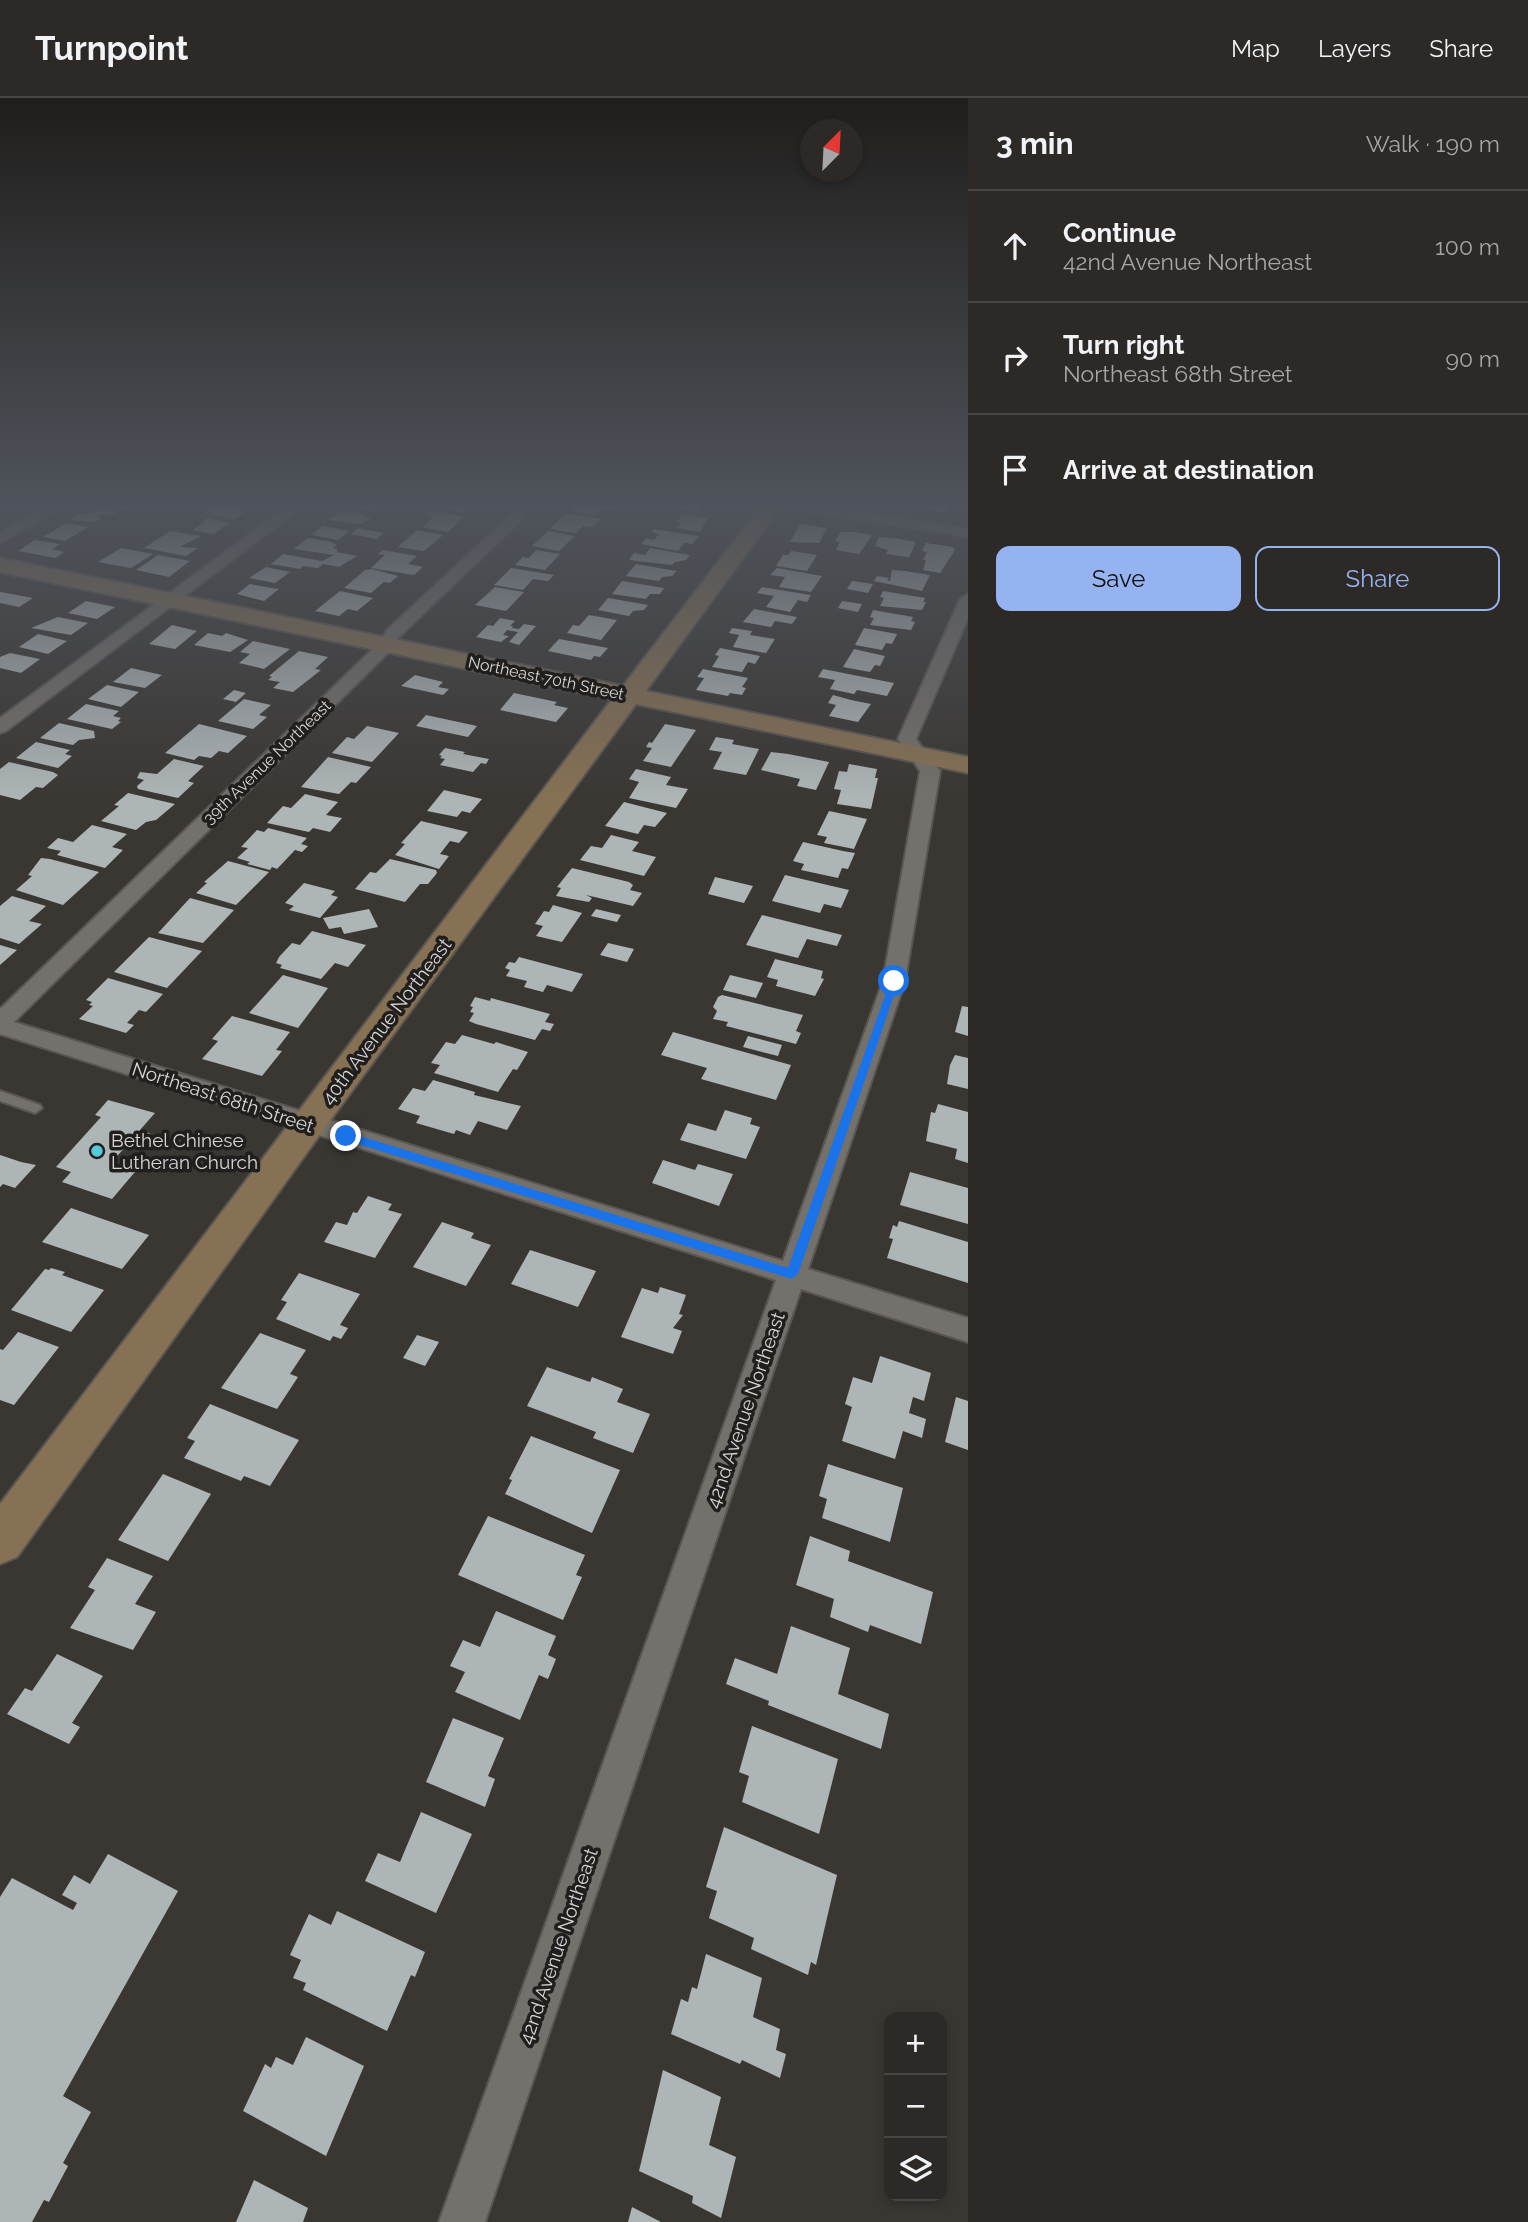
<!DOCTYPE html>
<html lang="en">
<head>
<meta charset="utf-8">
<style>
	:root { --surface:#2c2926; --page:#34312e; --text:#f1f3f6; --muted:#a6a6a7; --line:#484543; --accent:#95b2f1 }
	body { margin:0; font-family:Raleway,sans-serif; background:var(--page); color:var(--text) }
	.controls { position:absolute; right:21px; bottom:21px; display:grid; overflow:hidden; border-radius:14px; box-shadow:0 4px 10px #0003 }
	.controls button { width:63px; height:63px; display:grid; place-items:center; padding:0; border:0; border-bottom:2px solid var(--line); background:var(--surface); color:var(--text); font:35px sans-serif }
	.compass { position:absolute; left:800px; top:21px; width:63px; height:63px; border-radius:50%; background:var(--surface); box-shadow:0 4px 10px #0003; rotate:24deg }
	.stop { position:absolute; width:21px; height:21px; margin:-16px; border:5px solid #1a73e8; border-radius:50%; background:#fff }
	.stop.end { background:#1a73e8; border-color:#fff; box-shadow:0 2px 7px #0008 }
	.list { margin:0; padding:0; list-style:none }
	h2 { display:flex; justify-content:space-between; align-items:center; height:91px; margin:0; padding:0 28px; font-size:30px }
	h2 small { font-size:23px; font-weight:400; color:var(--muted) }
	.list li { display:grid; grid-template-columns:46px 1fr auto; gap:21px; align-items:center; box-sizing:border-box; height:112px; padding:0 28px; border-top:2px solid var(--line) }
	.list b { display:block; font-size:26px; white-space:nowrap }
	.list p { margin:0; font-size:23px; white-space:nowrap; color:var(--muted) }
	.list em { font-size:23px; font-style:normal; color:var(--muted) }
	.actions { display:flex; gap:14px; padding:21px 28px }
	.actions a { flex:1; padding:16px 0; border:2px solid var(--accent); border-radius:14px; text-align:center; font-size:24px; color:var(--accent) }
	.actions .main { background:var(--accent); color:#111 }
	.icon { flex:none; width:38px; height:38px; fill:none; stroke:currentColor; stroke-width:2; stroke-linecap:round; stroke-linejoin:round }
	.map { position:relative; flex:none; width:968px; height:2124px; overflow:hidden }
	header { display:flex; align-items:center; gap:42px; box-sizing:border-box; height:98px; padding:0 35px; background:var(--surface); border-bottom:2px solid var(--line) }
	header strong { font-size:33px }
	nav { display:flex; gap:38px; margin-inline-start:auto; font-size:24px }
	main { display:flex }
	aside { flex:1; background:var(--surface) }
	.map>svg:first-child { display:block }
</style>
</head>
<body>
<header>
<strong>Turnpoint</strong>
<nav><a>Map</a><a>Layers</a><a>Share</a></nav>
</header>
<main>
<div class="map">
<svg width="968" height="2124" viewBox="0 0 968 2124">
	<rect width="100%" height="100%" fill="#3a3733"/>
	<!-- building -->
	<g fill="#aeb5b6">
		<polygon points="111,404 144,404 124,412 103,408"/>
		<polygon points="349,404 371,404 380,405 372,414 342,408"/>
		<polygon points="448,404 488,404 482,408 476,407 465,415 439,410"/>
		<polygon points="572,404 625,404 616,413 602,411 596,417 571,413 578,406"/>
		<polygon points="669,404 729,404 723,410 704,407 698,414 664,409"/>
		<polygon points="909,404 952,404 946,415 908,407"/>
		<polygon points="226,408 247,412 235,421 204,415 214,409"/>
		<polygon points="100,410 119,413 112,417 101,416 97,419 101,420 95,424 70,422 76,416 94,415"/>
		<polygon points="342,412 364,416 362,418 371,420 362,426 328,422"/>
		<polygon points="432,413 465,418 448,434 422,429 434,419 427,418"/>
		<polygon points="566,415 601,421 593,429 583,428 576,435 550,431"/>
		<polygon points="683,416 708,420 700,434 677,430 681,425 676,424"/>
		<polygon points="208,420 230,425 213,436 193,432"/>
		<polygon points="66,425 88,429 65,443 43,439"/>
		<polygon points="800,426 827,430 819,445 790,444"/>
		<polygon points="322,428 350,433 338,442 312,437"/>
		<polygon points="358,430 384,435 377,441 351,436"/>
		<polygon points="654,431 699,438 692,446 684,445 678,453 641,446 646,440 654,442 659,436 651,434"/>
		<polygon points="417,432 443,437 424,453 398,449"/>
		<polygon points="170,433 201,438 180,449 198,450 186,458 144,450"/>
		<polygon points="548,433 575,438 559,453 532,448"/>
		<polygon points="841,434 854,434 872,437 859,456 836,452 840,444 835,443"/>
		<polygon points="879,439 894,440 916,444 909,459 886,456 888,452 875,448"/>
		<polygon points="308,440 331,444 337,447 333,450 337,451 337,454 357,458 339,469 323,466 318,470 303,468 300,471 271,466 283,456 322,463 334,457 294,451"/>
		<polygon points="35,442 60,446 52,451 64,454 55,460 18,453"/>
		<polygon points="926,445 953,449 955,452 940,475 923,472 926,462 923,462 927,454 922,453"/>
		<polygon points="121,450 153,456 131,470 98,464"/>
		<polygon points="650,450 690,457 686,462 675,464 672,467 629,462 634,455 645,457"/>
		<polygon points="383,452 417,458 408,466 423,469 414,477 371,470 385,457 378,456"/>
		<polygon points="536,452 560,456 545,472 515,467 523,459 529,460"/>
		<polygon points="791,453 817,457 807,473 776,468 783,457 788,457"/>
		<polygon points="158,457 190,463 169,479 136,472"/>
		<polygon points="636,466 664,471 677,473 672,478 662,479 659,483 626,478"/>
		<polygon points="266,469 290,474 275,485 249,480"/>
		<polygon points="511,470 554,477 548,483 533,481 523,492 494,487"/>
		<polygon points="777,470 822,478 811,494 779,489 785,479 770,477"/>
		<polygon points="365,472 372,471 398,478 390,485 384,484 371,495 344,490"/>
		<polygon points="892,472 905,473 930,477 922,493 874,483 877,478 889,480 887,482 890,483"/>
		<polygon points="622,483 664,490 660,496 650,496 646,501 612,496"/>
		<polygon points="852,483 873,486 868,495 847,491"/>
		<polygon points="250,486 271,490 279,491 264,503 237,496"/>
		<polygon points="495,489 524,494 506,513 475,507"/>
		<polygon points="762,489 811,497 807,504 798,502 790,514 766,509 774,498 757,495"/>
		<polygon points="340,493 373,500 357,513 348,511 339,518 315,513"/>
		<polygon points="883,493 925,500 923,504 926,504 922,512 880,508 884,500 880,499"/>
		<polygon points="0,494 1,494 33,500 19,509 0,505"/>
		<polygon points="608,500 648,507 644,512 633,513 629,518 598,512"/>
		<polygon points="86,503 115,509 97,521 68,515"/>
		<polygon points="842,503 862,506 858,514 838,510"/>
		<polygon points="754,511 797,519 792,526 775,523 771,529 743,524"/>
		<polygon points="873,512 913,519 911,523 915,524 911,532 870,527 874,520 870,519"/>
		<polygon points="589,517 617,522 601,542 567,535 573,527 579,528"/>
		<polygon points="58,519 88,525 71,537 31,530"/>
		<polygon points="500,520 515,523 510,528 513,528 512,530 519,531 524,526 536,528 519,547 509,544 518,534 507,532 503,537 509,538 501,544 476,539 488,527 493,528"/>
		<polygon points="172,527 197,533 175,551 149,546"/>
		<polygon points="732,530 752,533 750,537 775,541 766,555 733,549 739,537 729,535"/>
		<polygon points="864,530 897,536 892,546 886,545 882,552 855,547"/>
		<polygon points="208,535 222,538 226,535 248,542 230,554 194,547"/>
		<polygon points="38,536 67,543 48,556 19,549"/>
		<polygon points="559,541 608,550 600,559 594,558 591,562 548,553"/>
		<polygon points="253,543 290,551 264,571 239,565 250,556 240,554"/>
		<polygon points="720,550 760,558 755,566 748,564 742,574 712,569 719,558 715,557"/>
		<polygon points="854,551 885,558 880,568 875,567 870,574 843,569"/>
		<polygon points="299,553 328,559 315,571 321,572 293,594 273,590 280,584 268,582 272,579 269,578"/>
		<polygon points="10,555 40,561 21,575 0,570 0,559"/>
		<polygon points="131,570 162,577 145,590 113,584"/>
		<polygon points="703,571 748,580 742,589 746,590 742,597 730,595 728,598 696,592 704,580 697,579"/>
		<polygon points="823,571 894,585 887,598 857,592 854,596 830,591 835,582 818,579"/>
		<polygon points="415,577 443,584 438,589 449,591 443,597 401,588"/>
		<polygon points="107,587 139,594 121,609 88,601"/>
		<polygon points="234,592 246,595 236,604 223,601"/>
		<polygon points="514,595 557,604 554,607 568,610 556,624 500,612"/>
		<polygon points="833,597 851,602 871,606 858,624 829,618 836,607 828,605"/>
		<polygon points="244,601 271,607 259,617 267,619 253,631 218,623"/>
		<polygon points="86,606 119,613 113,618 121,620 118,623 121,624 112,631 67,621"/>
		<polygon points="426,617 477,628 468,639 416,628"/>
		<polygon points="59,625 94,633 95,640 79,642 73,647 40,640"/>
		<polygon points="199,626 247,638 228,655 219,653 211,660 199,658 194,662 165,655"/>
		<polygon points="665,626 696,632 671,669 643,663 652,650 646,649 649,644 652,645"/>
		<polygon points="367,628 399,635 372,664 332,655 347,639 354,641"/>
		<polygon points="716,639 734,642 732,646 759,651 746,677 713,671 722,654 709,652"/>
		<polygon points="36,644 70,652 65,656 72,658 58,670 16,660"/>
		<polygon points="445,650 465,654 463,656 489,661 486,666 481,665 473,674 440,667 445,661 440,660 442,658 439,657"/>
		<polygon points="771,654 788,656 829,664 816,692 797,688 800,681 761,672"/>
		<polygon points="328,659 371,669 356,685 351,684 339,696 301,689"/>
		<polygon points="174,661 204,668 188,683 194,685 178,700 138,691 137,688 144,682 137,680 140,674 157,676"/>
		<polygon points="9,664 53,674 58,677 43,690 36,689 20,702 0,697 0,671"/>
		<polygon points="849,666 877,671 875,680 878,680 871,711 837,706 841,692 834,691 839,673 847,674"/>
		<polygon points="636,671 671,679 666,687 688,691 676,710 629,700 639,684 629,681"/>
		<polygon points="444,692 482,701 470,715 462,713 457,719 427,713"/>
		<polygon points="128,695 175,706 156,722 146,724 136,732 101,723 119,708 114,707"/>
		<polygon points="305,696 338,704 326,717 342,720 330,734 313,730 309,734 267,725 283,708 291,710"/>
		<polygon points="624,704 667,715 655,729 644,727 638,736 605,728"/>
		<polygon points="829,713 867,721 854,751 824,745 827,739 817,737"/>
		<polygon points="421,723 468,734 459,745 450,743 440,756 449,758 439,771 395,757 405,746 401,745"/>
		<polygon points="92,727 127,736 112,749 123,752 105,770 57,757 61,753 47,750 58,740 73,744"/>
		<polygon points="268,730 307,740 301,746 308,748 302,754 295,752 277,771 272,769 270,772 247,766 250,764 237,760 248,750 241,749 257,732 264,734"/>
		<polygon points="611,737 639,744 632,753 656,759 644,778 580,762 591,748 602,750"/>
		<polygon points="803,744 843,753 855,755 848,771 842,770 838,780 801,772 804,766 793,763"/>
		<polygon points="41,760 50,761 99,774 63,807 16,792 32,778 28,777"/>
		<polygon points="390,761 436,772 437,775 428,786 420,786 405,804 355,791 370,774 376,775"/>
		<polygon points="228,763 269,774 236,807 196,795 207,785 204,784"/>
		<polygon points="572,770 629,784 633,787 630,792 642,795 633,808 586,797 592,800 589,804 556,798 561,790 557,789"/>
		<polygon points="785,777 849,792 841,810 824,806 820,815 772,803"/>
		<polygon points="715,779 753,788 744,805 708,796"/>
		<polygon points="304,785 335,793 331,797 338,799 320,820 289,812 294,808 285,805"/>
		<polygon points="12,798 46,808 29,823 42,826 19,846 0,840 0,808"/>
		<polygon points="190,800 234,812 203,845 158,835"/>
		<polygon points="553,807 582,815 562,844 536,838 543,828 535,826 544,813 549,814"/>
		<polygon points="369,811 378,829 344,836 341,829 329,831 323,820"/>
		<polygon points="596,811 621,817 617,824 591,818"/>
		<polygon points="762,817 842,837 837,848 807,841 798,860 746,847"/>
		<polygon points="312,833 366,847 348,869 335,865 321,881 280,870 282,867 276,865 279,859 292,845 300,847"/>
		<polygon points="149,839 202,853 167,890 114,874"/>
		<polygon points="608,845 634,851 627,864 600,857"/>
		<polygon points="0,847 17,852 0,867"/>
		<polygon points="519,859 583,876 572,894 547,887 543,894 524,889 527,883 506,878 510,872 505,870 509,864 515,865"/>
		<polygon points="775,861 823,873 821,880 824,881 815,898 776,888 778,882 767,879"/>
		<polygon points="283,877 328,890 298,930 249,915"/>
		<polygon points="730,877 763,885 756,900 723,892"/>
		<polygon points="108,880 163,896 146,914 139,912 127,925 134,927 126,935 79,921 93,908 89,907 92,904 86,902"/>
		<polygon points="722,897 803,917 796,933 801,935 796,946 726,928 728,924 713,921 717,913 713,909 718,899"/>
		<polygon points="475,899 490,903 491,900 550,916 545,924 554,926 550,933 542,931 535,942 476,926 469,923 474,915 470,914 473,909 470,908"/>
		<polygon points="962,908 968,909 968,938 955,934"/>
		<polygon points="232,918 290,934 276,952 282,953 262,978 202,961 218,943 212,941"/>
		<polygon points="673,934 791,967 776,1002 701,981 707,970 661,957"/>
		<polygon points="462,937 494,946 496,944 528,954 517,972 513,971 498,994 434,975 440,967 431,965 446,944 455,946"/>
		<polygon points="748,938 782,947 778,958 743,949"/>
		<polygon points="955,957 968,960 968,991 947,986 950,967"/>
		<polygon points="433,982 475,994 474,997 521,1008 507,1032 478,1023 470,1037 456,1032 454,1036 416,1025 420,1018 398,1011 413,990 425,993"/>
		<polygon points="108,1002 155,1015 140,1032 151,1036 148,1039 146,1042 134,1039 111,1065 121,1068 125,1063 140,1068 112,1101 62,1084 71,1074 56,1069 101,1019 95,1017"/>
		<polygon points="938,1006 968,1014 968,1065 955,1061 957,1051 926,1043 931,1014 935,1015"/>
		<polygon points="725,1012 752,1020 750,1026 760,1029 746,1061 680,1042 688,1025 716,1033"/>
		<polygon points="0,1057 21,1064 36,1067 15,1090 3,1086 0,1089"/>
		<polygon points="663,1062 695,1072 698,1066 733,1076 719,1108 652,1085"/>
		<polygon points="910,1074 968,1090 968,1126 900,1107"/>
		<polygon points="368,1098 392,1106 388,1112 402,1116 375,1160 324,1144 336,1124 347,1127 353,1114 357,1115"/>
		<polygon points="71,1110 149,1137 122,1171 42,1144"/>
		<polygon points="899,1123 968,1144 968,1185 887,1160 893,1141 889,1140 893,1127 897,1129"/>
		<polygon points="442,1124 474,1135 471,1140 491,1147 466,1188 413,1169"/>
		<polygon points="530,1152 596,1173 578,1209 511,1186"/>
		<polygon points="51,1170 65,1174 62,1177 104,1192 71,1234 11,1212 45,1171 49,1172"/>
		<polygon points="299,1175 360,1196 340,1227 348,1230 341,1241 333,1238 330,1243 276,1221 287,1204 281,1202"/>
		<polygon points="660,1189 686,1197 679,1216 683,1217 673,1230 682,1233 673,1256 621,1239 642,1190 658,1195"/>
		<polygon points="18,1234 59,1249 14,1307 0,1302 0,1251 3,1252"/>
		<polygon points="260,1235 306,1252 290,1276 298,1279 277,1311 221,1290"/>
		<polygon points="417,1237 439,1244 425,1268 403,1260"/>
		<polygon points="880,1258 931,1275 924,1303 913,1299 909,1315 926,1321 922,1340 903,1333 895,1361 842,1343 852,1309 845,1306 853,1279 872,1285"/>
		<polygon points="547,1269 590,1284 592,1279 623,1291 617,1304 650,1316 633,1355 593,1340 596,1334 527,1308"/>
		<polygon points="956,1299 968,1303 968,1352 945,1344"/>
		<polygon points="210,1306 299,1342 270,1388 244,1378 241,1383 184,1360 195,1343 187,1340"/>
		<polygon points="531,1338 620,1372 592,1435 505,1396 512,1382 509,1381"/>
		<polygon points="828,1366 903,1390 890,1444 822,1420 827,1401 819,1398"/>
		<polygon points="163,1376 211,1396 168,1463 118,1442"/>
		<polygon points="488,1418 585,1457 576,1477 582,1479 563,1522 458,1477"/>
		<polygon points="810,1438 850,1453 848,1463 933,1494 921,1546 870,1527 868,1534 830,1519 834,1501 796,1487"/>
		<polygon points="107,1460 153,1478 135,1506 156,1514 133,1552 70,1530 95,1492 88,1489"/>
		<polygon points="496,1513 556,1538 548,1557 556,1561 548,1581 539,1577 520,1622 455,1594 465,1574 450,1568 463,1542 480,1549"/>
		<polygon points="791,1528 850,1550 838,1596 889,1616 881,1651 768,1607 769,1603 726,1586 735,1560 777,1576"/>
		<polygon points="57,1556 103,1578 72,1625 80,1629 69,1646 7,1616 25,1590 32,1593"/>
		<polygon points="453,1620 504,1640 488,1678 495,1681 485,1709 426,1684"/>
		<polygon points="752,1628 838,1661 819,1736 742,1704 749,1678 739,1674"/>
		<polygon points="421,1714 472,1736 436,1815 365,1783 378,1755 400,1764"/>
		<polygon points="724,1729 837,1777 816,1867 811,1864 808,1877 751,1851 754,1840 709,1820 717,1793 706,1789"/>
		<polygon points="108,1756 178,1793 63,1998 91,2014 63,2065 68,2068 49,2104 44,2102 32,2124 0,2124 0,1799 12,1780 73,1812 77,1805 62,1797 74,1777 90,1786"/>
		<polygon points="337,1813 425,1854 415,1879 411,1877 387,1933 303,1892 306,1885 293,1880 301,1862 290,1857 309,1816 331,1827"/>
		<polygon points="706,1856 762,1880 753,1919 780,1931 776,1952 786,1956 780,1980 742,1962 740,1966 671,1936 681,1901 688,1904 692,1889 697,1891"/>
		<polygon points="306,1939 364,1968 326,2058 243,2013 265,1966 271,1970 276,1959 293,1967"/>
		<polygon points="663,1972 721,1999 709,2047 736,2059 721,2120 692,2105 693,2098 639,2073"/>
		<polygon points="254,2082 308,2110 303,2124 236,2124"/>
		<polygon points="632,2109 661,2124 628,2124"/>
	</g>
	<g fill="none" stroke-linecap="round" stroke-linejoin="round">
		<defs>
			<polygon id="lane" points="0,993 40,1007 42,1010 35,1015 0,1003"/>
			<g id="street">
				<polygon points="54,404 70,404 0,445 0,435"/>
				<polygon points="293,404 309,404 6,633 0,635 0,620"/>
				<polygon points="525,404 540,404 399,539 392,551 14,924 783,1163 883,883 920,673 898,641 960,501 968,496 968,520 916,641 940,673 905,883 808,1171 968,1220 968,1244 801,1191 485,2124 439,2124 776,1182 0,936 0,911 380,544 387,532"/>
				<polygon points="767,404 798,404 968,431 968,439 774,408"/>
			</g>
			<polygon id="secondary" points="764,404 784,404 646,593 968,659 968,675 636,606 321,1035 17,1459 0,1466 0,1406 612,601 0,474 0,460 623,588"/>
		</defs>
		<!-- lane casing -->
		<use href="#lane" stroke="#595552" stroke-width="4"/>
		<!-- street casing -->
		<use href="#street" stroke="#595552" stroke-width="4"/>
		<!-- secondary casing -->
		<use href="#secondary" stroke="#595552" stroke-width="4"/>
		<!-- lane -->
		<use href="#lane" fill="#74706b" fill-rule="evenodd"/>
		<!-- street -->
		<use href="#street" fill="#74706b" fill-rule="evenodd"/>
		<!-- secondary -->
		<use href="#secondary" fill="#867154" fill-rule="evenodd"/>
	</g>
	<!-- sky -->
	<linearGradient id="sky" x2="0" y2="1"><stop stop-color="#201e1c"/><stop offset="0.58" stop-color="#4f535b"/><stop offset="1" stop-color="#4f535b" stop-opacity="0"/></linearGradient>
	<rect width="968" height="701" fill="url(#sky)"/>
	<!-- route -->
	<polygon fill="#1a73e8" points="891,881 899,883 798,1176 792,1181 342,1041 340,1038 342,1035 350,1035 788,1170"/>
	<!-- markers -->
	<circle fill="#53cbda" stroke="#201f1d" stroke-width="2.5" cx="97" cy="1053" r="7"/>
	<g text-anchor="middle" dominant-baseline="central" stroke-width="7" stroke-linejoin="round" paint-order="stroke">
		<!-- far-street labels -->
		<g font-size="16" fill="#d8d5d3" stroke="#201f1d">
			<text transform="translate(546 580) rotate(12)">Northeast 70th Street</text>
			<text transform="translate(267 664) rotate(-44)">39th Avenue Northeast</text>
		</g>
		<!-- street labels -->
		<g font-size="19" fill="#d8d5d3" stroke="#201f1d">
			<text transform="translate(386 923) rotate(-53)">40th Avenue Northeast</text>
			<text transform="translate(223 999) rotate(18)">Northeast 68th Street</text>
			<text transform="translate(745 1312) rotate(-71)">42nd Avenue Northeast</text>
			<text transform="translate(558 1848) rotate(-71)">42nd Avenue Northeast</text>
		</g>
		<!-- poi labels -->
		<g font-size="19" fill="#d8d5d3" stroke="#201f1d" text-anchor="start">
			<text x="111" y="1042">Bethel Chinese<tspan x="111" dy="22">Lutheran Church</tspan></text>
		</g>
	</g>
</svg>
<div class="controls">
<button>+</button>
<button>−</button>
<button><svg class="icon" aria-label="layers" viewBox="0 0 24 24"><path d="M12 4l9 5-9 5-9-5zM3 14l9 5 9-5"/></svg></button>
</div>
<svg class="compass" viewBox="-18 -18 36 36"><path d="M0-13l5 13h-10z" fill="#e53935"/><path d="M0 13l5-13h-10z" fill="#a6a6a7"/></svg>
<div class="stop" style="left:894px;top:883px"></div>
<div class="stop end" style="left:346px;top:1038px"></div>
</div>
<aside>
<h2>3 min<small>Walk · 190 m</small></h2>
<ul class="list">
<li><svg class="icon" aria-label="ahead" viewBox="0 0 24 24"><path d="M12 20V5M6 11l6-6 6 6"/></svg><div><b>Continue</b><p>42nd Avenue Northeast</p></div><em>100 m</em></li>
<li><svg class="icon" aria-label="right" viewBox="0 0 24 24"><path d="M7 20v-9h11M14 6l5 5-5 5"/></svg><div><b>Turn right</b><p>Northeast 68th Street</p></div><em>90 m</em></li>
<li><svg class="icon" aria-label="arrive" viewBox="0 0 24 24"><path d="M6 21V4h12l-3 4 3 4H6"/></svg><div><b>Arrive at destination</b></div></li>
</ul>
<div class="actions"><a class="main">Save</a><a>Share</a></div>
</aside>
</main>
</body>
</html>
